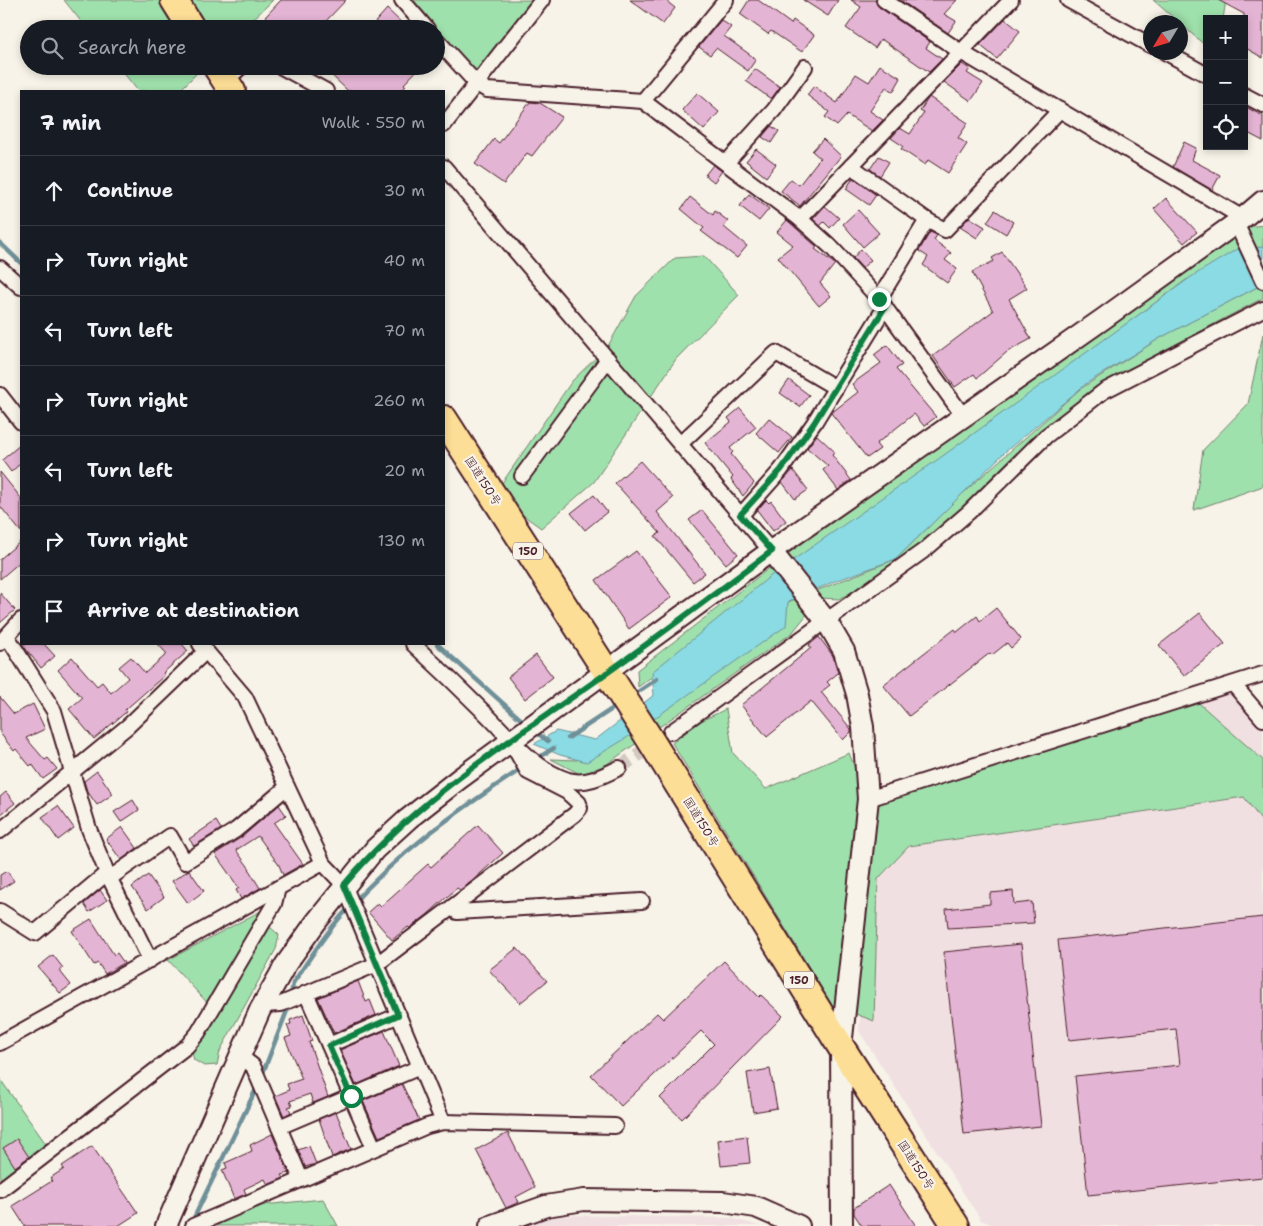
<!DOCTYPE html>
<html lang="en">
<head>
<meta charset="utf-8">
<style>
	:root { --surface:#171b24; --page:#242831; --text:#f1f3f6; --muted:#9ea1a6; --line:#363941 }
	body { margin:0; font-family:"Shantell Sans","Klee One",sans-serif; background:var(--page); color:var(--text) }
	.controls { position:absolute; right:15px; top:15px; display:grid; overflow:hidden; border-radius:0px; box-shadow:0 2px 8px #0003 }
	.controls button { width:45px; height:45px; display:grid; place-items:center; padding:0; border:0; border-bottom:1px solid var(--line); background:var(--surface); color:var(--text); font:25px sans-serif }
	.compass { position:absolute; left:1143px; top:15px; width:45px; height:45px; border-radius:50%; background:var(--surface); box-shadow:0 2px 8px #0003; rotate:232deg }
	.stop { position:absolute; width:15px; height:15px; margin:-11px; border:4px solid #0b8043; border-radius:50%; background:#fff }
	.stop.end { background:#0b8043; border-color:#fff; box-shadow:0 1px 5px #0008 }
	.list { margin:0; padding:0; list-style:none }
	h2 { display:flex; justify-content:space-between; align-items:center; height:65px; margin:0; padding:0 20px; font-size:21px }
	h2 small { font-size:16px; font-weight:400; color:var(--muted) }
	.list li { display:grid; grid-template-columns:32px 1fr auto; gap:15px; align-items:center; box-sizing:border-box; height:70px; padding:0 20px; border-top:1px solid var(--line) }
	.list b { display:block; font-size:19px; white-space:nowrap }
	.list em { font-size:16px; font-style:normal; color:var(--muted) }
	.icon { flex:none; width:28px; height:28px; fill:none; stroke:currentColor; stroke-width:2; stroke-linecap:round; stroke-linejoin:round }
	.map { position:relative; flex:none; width:1263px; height:1226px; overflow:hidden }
	.search { position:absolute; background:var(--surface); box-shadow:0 2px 8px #0003; left:20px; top:20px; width:425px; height:55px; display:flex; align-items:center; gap:12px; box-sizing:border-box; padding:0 18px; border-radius:28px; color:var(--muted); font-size:19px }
	.panel { position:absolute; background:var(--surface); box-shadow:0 2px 8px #0003; left:20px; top:90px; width:425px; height:555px; border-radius:0px }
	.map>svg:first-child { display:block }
</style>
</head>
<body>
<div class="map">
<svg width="1263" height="1226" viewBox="0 0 1263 1226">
	<rect width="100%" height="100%" fill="#f7f3e8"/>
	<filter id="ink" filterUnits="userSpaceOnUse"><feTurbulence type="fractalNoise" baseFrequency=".02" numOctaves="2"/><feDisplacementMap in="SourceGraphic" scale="10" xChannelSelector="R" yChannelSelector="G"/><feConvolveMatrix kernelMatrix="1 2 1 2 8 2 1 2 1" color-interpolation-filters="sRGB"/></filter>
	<g filter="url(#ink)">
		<!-- built -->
		<g fill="#f1e0e2">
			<polygon points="1232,690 1263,726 1263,1226 995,1226 981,1220 859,1031 878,802"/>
			<polygon points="558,1215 731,1218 760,1226 524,1226"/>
		</g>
		<!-- green -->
		<g fill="#9fe1ac" stroke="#74806c">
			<polygon points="64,0 161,0 178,29 87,29"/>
			<polygon points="189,0 273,0 243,29 207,29"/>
			<polygon points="411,0 536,0 478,73 458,55"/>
			<polygon points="1153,0 1226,0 1223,19 1207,19 1207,47"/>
			<polygon points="118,66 201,66 202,68 179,91 138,91"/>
			<polygon points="1263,225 1263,248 1186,280 638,687 637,670 864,495 1230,235 1248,227"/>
			<polygon points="704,256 739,295 676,359 594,482 541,528 520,513 502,483 572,381 608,346 636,296 675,258"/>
			<polygon points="1263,284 1263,298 1095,387 1048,425 983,491 921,543 854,591 839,599 820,598 792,633 607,764 582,775 551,759 577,760 788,602 896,559 962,494 1080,389 1160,338"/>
			<polygon points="1263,334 1263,486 1194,510 1203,450 1248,404"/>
			<polygon points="1192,697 1263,760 1263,823 1244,797 909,846 878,879 874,1021 832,1005 672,743 701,721 726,709 733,753 766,789 849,753 867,799"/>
			<polygon points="274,904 267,916 270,927 279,935 276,949 220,1051 217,1065 204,1066 194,1060 192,1053 187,1046 212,1008 168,960"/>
			<polygon points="0,1079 51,1151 0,1190"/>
			<polygon points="323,1199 338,1226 198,1226 234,1208"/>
		</g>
		<!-- water -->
		<polygon fill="#8adbe3" stroke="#709099" points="1263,247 1263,284 1160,338 1087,383 1005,452 896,559 835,581 788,602 786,626 625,739 587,762 560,755 534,744 556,731 595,740 654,695 652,672 773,574 937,460 1191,277 1237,249"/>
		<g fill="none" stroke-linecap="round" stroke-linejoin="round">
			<!-- stream -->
			<g stroke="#709099" stroke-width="4.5">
				<polyline points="0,243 21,263"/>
				<polyline points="437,644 526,724"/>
				<polyline points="633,695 657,679"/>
				<polyline points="534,731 548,741"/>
				<polyline points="568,738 618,705"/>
				<polyline points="535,760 554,748"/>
				<path d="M291,996L293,983C310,959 325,933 345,912C399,851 456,812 524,767"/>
				<polyline points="261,1078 290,1003"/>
				<polyline points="192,1222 258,1085"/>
			</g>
		</g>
		<!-- building -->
		<g fill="#e4b4d4" stroke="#4a1f2b">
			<polygon points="281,0 346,0 326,21 334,29 254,29"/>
			<polygon points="630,0 665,0 675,8 663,24"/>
			<polygon points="749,0 758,0 791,24 793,20 814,35 802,52 771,31 768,34 740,14"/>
			<polygon points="803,0 838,0 828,16"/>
			<polygon points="851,0 875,0 879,7 930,42 926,48 942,59 929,72 881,39 875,48 846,28 861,7"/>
			<polygon points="900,0 957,0 944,14 956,21 948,33"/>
			<polygon points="1218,0 1263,0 1263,58 1244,47 1244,14"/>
			<polygon points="387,9 408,29 369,29"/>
			<polygon points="1005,19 1020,31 997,59 980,45"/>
			<polygon points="721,20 731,27 724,36 756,59 748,71 716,48 710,55 699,47"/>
			<polygon points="962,64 970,69 967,73 983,83 971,101 944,82"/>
			<polygon points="880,65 901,78 893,92 886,87 870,111 883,120 872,131 847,115 837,126 825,117 829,112 807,95 814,86 837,103 856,74 869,82"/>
			<polygon points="322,66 421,66 404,84 406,86 401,91 348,91"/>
			<polygon points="755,69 780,87 771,99 746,81"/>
			<polygon points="697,93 719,112 704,130 682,110"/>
			<polygon points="929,97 968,123 958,138 967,144 948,173 928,160 925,165 901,149 903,146 891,138 900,128 910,134 924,113 920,111"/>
			<polygon points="530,102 540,103 562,117 532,156 527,153 504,184 475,164 494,139 499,143"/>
			<polygon points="1244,106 1263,116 1263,141 1244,131"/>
			<polygon points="771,126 779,131 771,143 762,137"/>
			<polygon points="823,139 841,156 799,207 799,205 781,191 791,179 799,185 820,158 812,151"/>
			<polygon points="1184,142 1196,148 1192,160 1220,175 1212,190 1173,167"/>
			<polygon points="756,149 776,164 766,177 746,161"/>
			<polygon points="879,156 889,162 880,176 870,169"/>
			<polygon points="713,165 722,171 714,182 705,175"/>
			<polygon points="853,178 876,195 869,205 846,189"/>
			<polygon points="749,194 769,209 759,221 740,206"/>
			<polygon points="690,197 713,215 715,211 728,221 724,227 747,246 737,258 701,231 704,228 681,209"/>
			<polygon points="1166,198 1197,232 1184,243 1154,209"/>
			<polygon points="825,206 839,218 830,228 824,222 820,226 813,219"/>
			<polygon points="858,210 879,233 863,247 843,224"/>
			<polygon points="995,210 1013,222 1006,234 987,222"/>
			<polygon points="969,217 985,227 977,238 960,227"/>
			<polygon points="787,220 817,247 815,249 835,264 820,283 831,296 819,306 778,257 793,245 777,232"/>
			<polygon points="930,232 937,235 934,240 951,253 945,260 957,269 947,283 923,265 928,257 919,251"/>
			<polygon points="861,249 871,260 862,268 853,258"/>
			<polygon points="1002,252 1027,288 1009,299 1031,339 1007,352 977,378 974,374 955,387 933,356 993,311 972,272 994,261 992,258"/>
			<polygon points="887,345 902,365 896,369 936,417 924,426 914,414 876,444 880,449 867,458 831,413 858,392 852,384 881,363 874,355"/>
			<polygon points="789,380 809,395 800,407 780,393"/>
			<polygon points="740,408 756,427 730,448 733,452 731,454 754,483 743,496 731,479 733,477 705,443 731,422 728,418"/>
			<polygon points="769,418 792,437 779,453 756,433"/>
			<polygon points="817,435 835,452 832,455 851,480 838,490 823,470 828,466 807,448"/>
			<polygon points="21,444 21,463 11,472 2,460"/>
			<polygon points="640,461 673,498 657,512 705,573 693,582 655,536 660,533 615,483"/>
			<polygon points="793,470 808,490 795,499 782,482"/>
			<polygon points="0,472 21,498 21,532 0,506"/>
			<polygon points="594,495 607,512 585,530 571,513"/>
			<polygon points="766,500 769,503 771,501 786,521 773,531 757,510"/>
			<polygon points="702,510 738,554 726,564 689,520"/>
			<polygon points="21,541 21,561 0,579 0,559"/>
			<polygon points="636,551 672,597 629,629 596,580"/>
			<polygon points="0,593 15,610 0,623"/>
			<polygon points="996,608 1021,639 1011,648 1007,643 992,655 990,653 909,716 883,685 955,629 957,632 977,616 980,621"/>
			<polygon points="1200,613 1225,644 1184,676 1159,645"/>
			<polygon points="819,637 833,656 838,673 827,682 830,685 821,692 851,729 851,732 843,740 811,701 767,737 741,705 811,648 809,645"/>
			<polygon points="22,644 44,644 55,656 41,668"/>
			<polygon points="158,644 182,644 188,651 163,673 165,675 125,710 126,712 94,739 69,709 82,698 58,670 72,657 97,686 102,682 111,693 128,678 119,667 131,657 145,673 167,654"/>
			<polygon points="536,655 553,677 525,699 508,677"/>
			<polygon points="0,697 14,714 33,704 45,729 26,738 45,760 48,758 57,769 43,779 32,764 30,766 16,749 14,751 0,733"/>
			<polygon points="97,771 113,794 97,805 87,791 84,781"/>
			<polygon points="6,792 15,803 0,815 0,797"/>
			<polygon points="133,800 139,810 121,822 114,812"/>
			<polygon points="279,805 286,815 274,823 303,864 283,875 279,865 258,836 236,850 250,869 249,870 260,888 241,899 236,890 239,888 215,854 242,837"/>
			<polygon points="58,806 74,828 58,840 42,817"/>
			<polygon points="216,821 221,829 194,846 189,839"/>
			<polygon points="478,825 503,853 471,882 460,890 457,888 427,915 410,928 408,927 392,940 368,912 378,903 381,906 428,864 431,867"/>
			<polygon points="122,827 137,848 121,860 106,839"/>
			<polygon points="189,870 204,891 188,903 172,881"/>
			<polygon points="7,871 14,881 0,890 0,875"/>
			<polygon points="148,875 164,897 148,909 132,887"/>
			<polygon points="100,890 107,900 89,912 84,904"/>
			<polygon points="1013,891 1014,904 1032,902 1034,923 948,928 946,909 990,904 990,893"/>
			<polygon points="1263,917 1263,1177 1088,1195 1075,1076 1180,1065 1176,1029 1069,1040 1058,940"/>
			<polygon points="91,919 114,955 117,953 124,963 105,974 98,963 94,965 72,931"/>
			<polygon points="1021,944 1041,1126 964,1134 944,952"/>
			<polygon points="517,948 547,981 520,1003 489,970"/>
			<polygon points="53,955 63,968 59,970 71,985 60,993 38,967"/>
			<polygon points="724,961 759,997 761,995 783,1016 682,1119 660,1098 714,1044 701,1031 621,1106 591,1075 657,1013 663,1019"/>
			<polygon points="358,981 366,1002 370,1000 376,1015 334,1033 318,998"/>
			<polygon points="303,1015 312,1041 309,1042 328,1097 313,1103 310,1094 290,1101 292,1106 288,1107 291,1112 284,1116 275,1096 289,1090 287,1084 302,1079 285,1038 291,1036 287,1025 291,1024 290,1020"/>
			<polygon points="384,1031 399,1066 356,1085 340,1050"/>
			<polygon points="770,1069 777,1108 753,1112 747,1073"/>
			<polygon points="402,1084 419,1120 379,1137 363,1101"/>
			<polygon points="336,1112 351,1149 332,1157 319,1119"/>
			<polygon points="508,1133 535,1187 516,1197 519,1202 506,1208 476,1150"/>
			<polygon points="272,1134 289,1173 282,1175 284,1178 268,1185 265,1179 244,1189 246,1194 234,1199 222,1170 227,1168 225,1163 252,1151 250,1145"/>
			<polygon points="747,1136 750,1163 721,1166 718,1140"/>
			<polygon points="17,1139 29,1157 15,1167 3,1148"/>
			<polygon points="92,1146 138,1213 118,1226 25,1226 12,1206 52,1181 50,1178 64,1169 62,1166"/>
			<polygon points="309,1146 316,1164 305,1167 298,1150"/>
			<polygon points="889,1185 916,1226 862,1226 854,1214 854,1208"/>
		</g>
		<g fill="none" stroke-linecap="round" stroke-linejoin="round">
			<!-- street-tunnel -->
			<polyline stroke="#d4c9c2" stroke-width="14" stroke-dasharray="14 7" stroke-linecap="butt" points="619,768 671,732"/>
			<defs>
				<g id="street">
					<polyline points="402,0 427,29"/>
					<polyline points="884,0 961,52 1243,218"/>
					<polyline points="1068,0 1150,45"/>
					<polyline points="436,39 477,84 487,90 643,101 800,219 831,247 879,299 964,417"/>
					<polyline points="1165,52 1207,75"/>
					<polyline points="280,66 326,91"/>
					<polyline points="225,81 242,66"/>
					<polyline points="1244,95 1263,105"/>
					<polyline points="643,101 726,0"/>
					<polyline points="444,125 542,0"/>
					<polyline points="726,163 774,110 805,67"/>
					<polyline points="851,166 927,220"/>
					<polyline points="444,167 771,551"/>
					<polyline points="800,219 1011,0"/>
					<polyline points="1236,223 1263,281"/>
					<polyline points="0,268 21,287"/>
					<polyline points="879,299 927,220 945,230 1060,110"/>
					<polyline points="0,395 21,422"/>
					<polyline points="680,444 776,353 836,388"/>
					<polyline points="522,476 608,359"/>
					<polyline points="741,515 781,470 814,423 885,307"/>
					<polyline points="7,636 54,711 89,829 107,873 150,960"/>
					<polyline points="0,643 21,620"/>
					<polyline points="200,644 245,697 323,863 344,885 443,1122"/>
					<path d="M413,644C438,667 463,691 488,716C511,739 534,769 568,780C586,785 603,776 619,768"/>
					<polyline points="1233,684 1263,719"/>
					<polyline points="671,732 926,549 969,512 1046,436 1104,391 1263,309"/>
					<polyline points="868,799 1263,674"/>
					<polyline points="0,831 128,726 206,651"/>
					<polyline points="110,878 170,836 185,862 236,830 287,787"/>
					<polyline points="453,907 457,912 642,901"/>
					<polyline points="0,911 35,933 107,873"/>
					<polyline points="306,993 374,1148"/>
					<polyline points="263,1005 281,1004 377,964 575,814 580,808 579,803 567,792 528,772 511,742"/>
					<polyline points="0,1043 323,863"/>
					<polyline points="329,1045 399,1015"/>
					<polyline points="240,1056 253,1066 301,1179"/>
					<polyline points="279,1127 420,1067"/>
					<polyline points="0,1190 187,1046 198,1033 274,904 278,888"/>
					<polyline points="193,1226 427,1126 443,1122 615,1126"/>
				</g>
				<g id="secondary">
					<polyline points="771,551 827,622 844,651 857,694 863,727 868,799 841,1047 842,1226"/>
					<polyline points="166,1226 260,1010 286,964 316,922 375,849 408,819 459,779 771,551 1103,319 1243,218 1263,201"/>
					<polyline points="490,1226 546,1206 584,1200 723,1202 756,1207 799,1226"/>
				</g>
				<g id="highway">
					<polyline points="174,0 192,29"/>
					<polyline points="216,66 232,91"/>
					<polyline points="444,419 646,733 841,1047 956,1226"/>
				</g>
			</defs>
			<!-- street casing -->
			<use href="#street" stroke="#4a1f2b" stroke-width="18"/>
			<!-- secondary casing -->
			<use href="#secondary" stroke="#4a1f2b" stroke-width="24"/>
			<!-- highway casing -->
			<use href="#highway" stroke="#4a1f2b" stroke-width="30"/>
			<!-- street -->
			<use href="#street" stroke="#f7f3e8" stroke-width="14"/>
			<!-- secondary -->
			<use href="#secondary" stroke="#f7f3e8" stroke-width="20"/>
			<!-- highway -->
			<use href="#highway" stroke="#fdde96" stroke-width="26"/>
		</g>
	</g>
	<g fill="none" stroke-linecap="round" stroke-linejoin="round" filter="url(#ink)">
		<!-- route -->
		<path stroke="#0b8043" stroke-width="6" d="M351,1096L329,1046L398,1015L344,885C413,802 507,743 594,682C654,640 713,595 772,551L740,515L781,470L814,423L885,307L879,299"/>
	</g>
	<g text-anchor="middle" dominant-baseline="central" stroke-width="4.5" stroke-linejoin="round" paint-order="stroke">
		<!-- shield labels -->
		<g fill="#f7f3e8" stroke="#7e5f64" stroke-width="1">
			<rect x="513" y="542.5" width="30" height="17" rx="4"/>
			<rect x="784" y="971.5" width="30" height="17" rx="4"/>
		</g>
		<g font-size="11" font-weight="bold" fill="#4a1f2b">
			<text x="528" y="551">150</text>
			<text x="799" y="980">150</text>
		</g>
		<!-- street labels -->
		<g font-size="12" fill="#4a1f2b" stroke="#f7f3e8">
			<text transform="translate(483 481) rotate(57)">国道150号</text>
			<text transform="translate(701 822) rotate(58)">国道150号</text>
			<text transform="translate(916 1165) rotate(57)">国道150号</text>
		</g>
	</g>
</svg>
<div class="controls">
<button>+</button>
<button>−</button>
<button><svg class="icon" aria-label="locate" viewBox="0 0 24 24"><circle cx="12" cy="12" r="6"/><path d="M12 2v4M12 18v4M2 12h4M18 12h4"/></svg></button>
</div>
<svg class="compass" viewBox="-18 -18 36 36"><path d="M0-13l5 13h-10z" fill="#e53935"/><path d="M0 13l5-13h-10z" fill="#9ea1a6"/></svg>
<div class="stop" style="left:351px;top:1096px"></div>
<div class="stop end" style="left:879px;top:299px"></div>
<div class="search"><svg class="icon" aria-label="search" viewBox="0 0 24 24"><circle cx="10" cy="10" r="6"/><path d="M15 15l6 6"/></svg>Search here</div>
<section class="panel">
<h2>7 min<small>Walk · 550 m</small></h2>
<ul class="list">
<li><svg class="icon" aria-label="ahead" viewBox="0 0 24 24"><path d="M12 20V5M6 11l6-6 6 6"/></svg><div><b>Continue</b></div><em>30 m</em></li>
<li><svg class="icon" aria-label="right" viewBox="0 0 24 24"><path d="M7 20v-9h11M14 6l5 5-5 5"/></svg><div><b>Turn right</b></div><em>40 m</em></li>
<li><svg class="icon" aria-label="left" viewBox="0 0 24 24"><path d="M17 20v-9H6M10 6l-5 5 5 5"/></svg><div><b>Turn left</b></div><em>70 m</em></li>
<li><svg class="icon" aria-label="right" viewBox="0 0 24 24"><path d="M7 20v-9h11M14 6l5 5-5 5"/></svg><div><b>Turn right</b></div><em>260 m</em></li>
<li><svg class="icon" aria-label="left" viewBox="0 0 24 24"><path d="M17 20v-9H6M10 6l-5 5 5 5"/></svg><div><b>Turn left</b></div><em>20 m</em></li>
<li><svg class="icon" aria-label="right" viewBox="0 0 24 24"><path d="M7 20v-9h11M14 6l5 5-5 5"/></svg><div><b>Turn right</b></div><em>130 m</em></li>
<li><svg class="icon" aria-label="arrive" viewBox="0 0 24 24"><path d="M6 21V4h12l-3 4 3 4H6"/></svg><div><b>Arrive at destination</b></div></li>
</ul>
</section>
</div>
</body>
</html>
